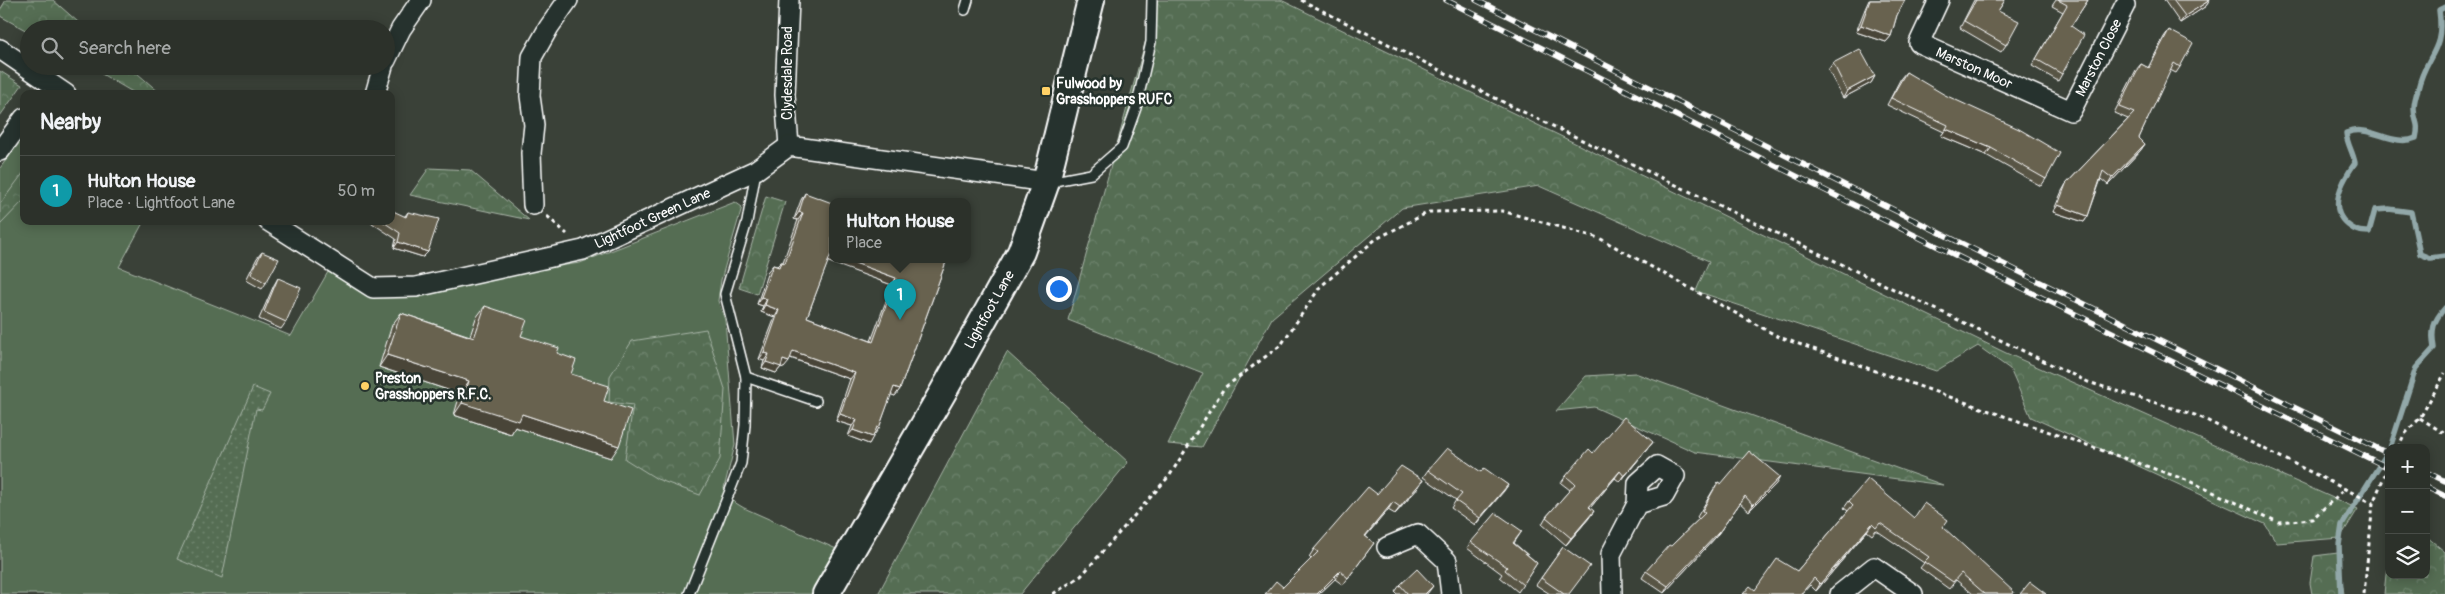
<!DOCTYPE html>
<html lang="en">
<head>
<meta charset="utf-8">
<style>
	:root { --surface:#2c312a; --page:#343932; --text:#f1f3f6; --muted:#a6a9a8; --line:#484c47; --accent:#ffd166 }
	body { margin:0; font-family:Pangolin,sans-serif; background:var(--page); color:var(--text) }
	.controls { position:absolute; right:15px; bottom:15px; display:grid; overflow:hidden; border-radius:10px; box-shadow:0 2px 12px #0003 }
	.controls button { width:45px; height:45px; display:grid; place-items:center; padding:0; border:0; border-bottom:1px solid var(--line); background:var(--surface); color:var(--text); font:25px sans-serif }
	.you { position:absolute; left:1058px; top:288px; width:18px; height:18px; margin:-12px; border:4px solid #fff; border-radius:50%; background:#1a73e8; box-shadow:0 0 0 8px #1a73e833 }
	.badge { display:grid; place-items:center; width:32px; height:32px; border-radius:50%; background:var(--accent); color:#fff; font-size:16px; font-weight:700 }
	.pin { position:absolute; translate:-50% -41px; filter:drop-shadow(0 1px 2px #0008) }
	.pin::after { content:''; position:absolute; top:26px; width:18px; height:15px; background:inherit; clip-path:polygon(0 0,100% 0,50% 100%) }
	.popup { position:absolute; left:829px; top:198px; width:142px; height:65px; box-sizing:border-box; display:grid; place-content:center; border-radius:10px; background:var(--surface); filter:drop-shadow(0 1px 4px #0005); font-size:16px; white-space:nowrap; color:var(--muted) }
	.popup b { font-size:19px; color:var(--text) }
	.popup::after { content:''; position:absolute; left:50%; top:100%; margin-left:-10px; border:10px solid transparent; border-top-color:var(--surface) }
	.list { margin:0; padding:0; list-style:none }
	h2 { display:flex; justify-content:space-between; align-items:center; height:65px; margin:0; padding:0 20px; font-size:21px }
	h2 small { font-size:16px; font-weight:400; color:var(--muted) }
	.list li { display:grid; grid-template-columns:32px 1fr auto; gap:15px; align-items:center; box-sizing:border-box; height:70px; padding:0 20px; border-top:1px solid var(--line) }
	.list b { display:block; font-size:19px; white-space:nowrap }
	.list p { margin:0; font-size:16px; white-space:nowrap; color:var(--muted) }
	.list em { font-size:16px; font-style:normal; color:var(--muted) }
	.icon { flex:none; width:28px; height:28px; fill:none; stroke:currentColor; stroke-width:2; stroke-linecap:round; stroke-linejoin:round }
	.map { position:relative; flex:none; width:2445px; height:594px; overflow:hidden }
	.search { position:absolute; background:var(--surface); box-shadow:0 2px 12px #0003; left:20px; top:20px; width:375px; height:55px; display:flex; align-items:center; gap:12px; box-sizing:border-box; padding:0 18px; border-radius:28px; color:var(--muted); font-size:19px }
	.panel { position:absolute; background:var(--surface); box-shadow:0 2px 12px #0003; left:20px; top:90px; width:375px; height:135px; border-radius:10px }
	.map>svg:first-child { display:block }
</style>
</head>
<body>
<div class="map">
<svg width="2445" height="594" viewBox="0 0 2445 594">
	<defs>
		<pattern id="forest-crowns" width="20" height="18" patternUnits="userSpaceOnUse" patternTransform="scale(1.25)"><rect width="20" height="18" fill="#546d53"/><path d="M2 6a3 3 0 1 1 6 0M12 15a3 3 0 1 1 6 0" fill="none" stroke="#6e836d"/></pattern>
		<pattern id="garden-dots" width="8" height="8" patternUnits="userSpaceOnUse" patternTransform="scale(1.25)"><rect width="8" height="8" fill="#546d53"/><path d="M2 2h.1M6 6h.1" fill="none" stroke="#6e836d" stroke-width="1.8" stroke-linecap="round"/></pattern>
	</defs>
	<rect width="100%" height="100%" fill="#3a4138"/>
	<filter id="ink" filterUnits="userSpaceOnUse"><feTurbulence type="fractalNoise" baseFrequency=".02" numOctaves="2"/><feDisplacementMap in="SourceGraphic" scale="10" xChannelSelector="R" yChannelSelector="G"/><feConvolveMatrix kernelMatrix="1 2 1 2 8 2 1 2 1" color-interpolation-filters="sRGB"/></filter>
	<g filter="url(#ink)">
		<!-- green -->
		<polygon fill="#546d53" stroke="#aab6a9" points="24,136 24,221 144,221 119,267 291,336 328,272 371,293 580,263 735,202 742,207 721,280 718,301 725,320 735,445 724,488 734,502 744,508 841,551 819,594 0,594 0,168"/>
		<!-- forest -->
		<g fill="url(#forest-crowns)" stroke="#aab6a9">
			<polygon points="6,0 53,0 86,29 29,29 29,32 0,16 0,10"/>
			<polygon points="1157,0 1281,0 2006,353 2358,509 2340,538 2277,543 2265,524 2031,417 2010,369 1978,346 1936,371 1696,291 1709,261 1539,186 1402,208 1272,318 1202,447 1168,444 1203,373 1068,320"/>
			<polygon points="88,66 129,66 161,94 136,94"/>
			<polygon points="0,71 22,85 0,116"/>
			<polygon points="429,168 470,170 529,220 410,195"/>
			<polygon points="24,172 24,200 0,225 0,204"/>
			<polygon points="766,196 785,202 757,294 739,288"/>
			<polygon points="706,329 725,389 720,459 700,495 657,479 625,459 633,405 609,402 610,376 632,341"/>
			<polygon points="1007,352 1128,462 1020,594 878,594"/>
			<polygon points="1635,373 1943,485 1695,452 1594,407 1556,411 1586,376"/>
			<polygon points="2426,536 2445,552 2445,594 2384,594 2389,545 2389,575 2426,575"/>
			<polygon points="2338,553 2344,594 2312,594 2310,583 2314,556"/>
		</g>
		<!-- garden -->
		<polygon fill="url(#garden-dots)" stroke="#aab6a9" points="253,387 270,394 262,410 256,409 222,578 177,559"/>
		<g fill="none" stroke-linecap="round" stroke-linejoin="round">
			<!-- stream -->
			<g stroke="#92a8a9" stroke-width="5.5">
				<path d="M2445,7L2439,10C2445,53 2426,53 2418,89C2416,95 2414,102 2414,108C2414,122 2420,122 2416,138C2392,148 2370,123 2346,133C2347,144 2353,152 2355,163C2342,181 2327,209 2348,225C2356,231 2359,232 2369,232L2375,210L2389,209L2411,212L2420,254L2430,258L2445,256"/>
				<path d="M2390,448L2416,368L2434,348C2431,330 2433,321 2445,308"/>
				<polyline points="2341,594 2339,545 2342,525 2389,450"/>
			</g>
			<defs>
				<g id="service">
					<polyline points="965,10 968,0"/>
					<polyline points="1049,182 1091,174 1122,147 1136,108 1151,42 1152,0"/>
					<polyline points="746,377 816,401"/>
					<polyline points="689,594 741,463 745,425 746,377 725,294 747,222 756,171"/>
				</g>
				<g id="minor">
					<polyline points="789,0 785,95 789,146"/>
					<path id="s1" d="M1939,0L1919,43L2071,111L2125,5"/>
					<polyline points="0,49 66,94"/>
					<polyline points="386,60 401,29 421,0"/>
					<polyline points="375,94 383,66"/>
					<polyline points="0,151 24,118"/>
					<polyline points="533,205 531,153 534,125 530,96 532,57 549,27 568,0"/>
					<path id="s2" d="M268,221L373,288L416,287L583,250L756,170L789,146L1046,182"/>
					<polyline points="1387,547 1418,534 1447,561 1451,594"/>
					<polyline points="1612,594 1611,554 1637,504 1638,483 1657,466 1675,476 1664,496 1637,504"/>
					<polyline points="1840,594 1874,567 1913,594"/>
				</g>
				<g id="secondary">
					<path id="s3" d="M826,594L943,392L1021,252L1046,182L1091,0"/>
				</g>
			</defs>
			<!-- service casing -->
			<use href="#service" stroke="#fff" stroke-width="12"/>
			<!-- minor casing -->
			<use href="#minor" stroke="#fff" stroke-width="22"/>
			<!-- secondary casing -->
			<use href="#secondary" stroke="#fff" stroke-width="30"/>
			<!-- path -->
			<g stroke="#fff" stroke-width="3" stroke-dasharray="4 4" stroke-linecap="butt">
				<polyline points="1301,0 1513,107 2088,382 2198,416 2373,503"/>
				<polyline points="547,216 567,234"/>
				<polyline points="2420,418 2445,434"/>
				<polyline points="2398,448 2404,435 2420,418 2445,373"/>
				<polyline points="1053,594 1081,576 1170,475 1224,388 1281,345 1320,287 1376,239 1429,212 1502,211 1599,238 1779,337 2189,481 2278,522 2312,519 2346,488"/>
				<polyline points="2364,594 2373,503 2389,465"/>
			</g>
			<!-- service -->
			<use href="#service" stroke="#26332d" stroke-width="9"/>
			<!-- minor -->
			<use href="#minor" stroke="#26332d" stroke-width="19"/>
			<!-- secondary -->
			<use href="#secondary" stroke="#26332d" stroke-width="26"/>
			<defs>
				<g id="rail">
					<polyline points="1446,0 1900,228 2389,468"/>
					<polyline points="1476,0 1906,216 2389,454"/>
					<polyline points="2426,472 2445,481"/>
					<polyline points="2426,487 2445,496"/>
				</g>
			</defs>
			<!-- rail casing -->
			<use href="#rail" stroke="#fff" stroke-width="5.5"/>
			<!-- rail -->
			<use href="#rail" stroke="#26332d" stroke-width="4" stroke-dasharray="11" stroke-linecap="butt"/>
		</g>
		<!-- wall -->
		<g fill="#595445" stroke="#fff" fill-rule="evenodd">
			<polygon points="1869,0 1905,0 1897,15 1891,36 1886,42 1856,32 1865,9"/>
			<polygon points="1974,0 2005,0 1998,11 2006,45 2001,52 1960,28"/>
			<polygon points="2056,0 2088,0 2071,26 2062,74 2058,81 2032,66 2063,12 2052,6"/>
			<polygon points="2164,0 2210,0 2206,6 2180,23"/>
			<polygon points="2169,30 2180,67 2176,73 2170,70 2139,138 2145,144 2140,151 2108,185 2101,179 2088,216 2084,222 2053,212 2062,191 2066,184 2128,119 2114,113 2136,70 2141,64 2148,68 2164,37"/>
			<polygon points="1833,63 1875,76 1871,83 1843,98 1828,70"/>
			<polygon points="1906,72 2046,179 2041,186 1986,155 1941,136 1944,132 1887,105 1901,78"/>
			<path d="M805,193L832,259H947L900,389L895,396L891,394L879,428L874,434L869,444L848,436L852,426L836,421L850,379L790,358L784,368L781,367L776,373L762,368L764,361L759,359L775,317L761,312L763,306L757,304L768,271L773,265L777,266L781,262H783L798,220L794,219L801,200ZM828,261L892,285L871,341L807,317Z"/>
			<polygon points="408,212 428,252 423,257 394,248 396,239 369,221 391,221 405,216"/>
			<polygon points="262,252 266,283 262,289 246,280 257,258"/>
			<polygon points="278,278 286,322 281,329 259,319 274,285"/>
			<polygon points="485,306 521,336 557,353 571,374 604,401 611,458 515,427 511,434 454,415 460,394 379,367 392,325 401,313 470,336 476,318"/>
			<polygon points="1653,442 1620,482 1615,478 1590,508 1589,518 1566,545 1542,524 1546,517 1570,490 1561,483 1566,476 1593,453"/>
			<polygon points="1428,470 1481,472 1508,485 1475,525 1451,508 1456,500 1423,477"/>
			<polygon points="1423,480 1418,488 1395,514 1388,510 1365,536 1374,543 1343,585 1335,579 1319,594 1265,594 1283,587 1311,559 1309,557 1314,549 1377,494"/>
			<polygon points="1718,482 1721,484 1776,484 1749,511 1740,503 1715,538 1664,593 1642,578 1646,571 1671,546 1699,519 1697,517"/>
			<polygon points="1849,501 1914,518 1943,528 2013,594 1973,594 1956,580 1949,589 1920,568 1924,563 1876,530 1872,535 1867,531 1816,591 1810,585 1802,594 1743,594 1755,590 1797,571 1848,511 1844,508"/>
			<polygon points="1522,531 1514,543 1537,563 1518,592 1500,577 1502,574 1467,548 1471,542"/>
			<polygon points="1563,547 1569,594 1550,594 1536,585"/>
			<polygon points="1400,585 1433,586 1427,594 1397,594 1395,592"/>
		</g>
		<!-- shaded-wall -->
		<g fill="#484538" stroke="#fff">
			<polygon points="2210,0 2206,6 2180,23 2185,16"/>
			<polygon points="1861,25 1891,36 1886,42 1856,32"/>
			<polygon points="1875,76 1871,83 1843,98 1847,91"/>
			<polygon points="1946,129 1991,148 1986,155 1941,136"/>
			<polygon points="2145,144 2140,151 2108,185 2112,178"/>
			<polygon points="2058,205 2088,216 2084,222 2053,212"/>
			<polygon points="799,212 803,213 798,220 794,219"/>
			<polygon points="398,242 428,252 423,257 394,248"/>
			<polygon points="831,254 832,255 832,259 844,259 896,278 892,285 826,261"/>
			<polygon points="761,297 767,299 763,306 757,304"/>
			<polygon points="765,305 779,310 775,317 761,312"/>
			<polygon points="793,351 855,373 850,379 788,357"/>
			<polygon points="764,353 769,354 764,361 759,359"/>
			<polygon points="387,355 469,381 460,394 379,367"/>
			<polygon points="783,360 789,362 784,368 781,367 776,373 762,368 766,362"/>
			<polygon points="894,387 900,389 895,396 889,394"/>
			<polygon points="462,403 522,414 619,446 611,458 515,427 511,434 454,415"/>
			<polygon points="840,414 857,420 852,426 836,421"/>
			<polygon points="877,427 879,428 875,434 872,434"/>
			<polygon points="853,430 873,437 869,444 848,436"/>
			<polygon points="1653,442 1648,448 1620,482 1624,476"/>
			<polygon points="1620,471 1615,478 1585,514 1589,507"/>
			<polygon points="1780,477 1776,484 1749,511 1753,505"/>
			<polygon points="1423,480 1418,488 1395,514 1400,507"/>
			<polygon points="1508,485 1504,491 1475,525 1480,518"/>
			<polygon points="1745,496 1715,538 1664,593 1668,586"/>
			<polygon points="1393,502 1388,510 1360,543 1365,536"/>
			<polygon points="1594,511 1589,518 1566,545 1571,538"/>
			<polygon points="1872,524 1867,531 1816,591 1820,584"/>
			<polygon points="1340,571 1335,579 1319,594 1317,594"/>
		</g>
		<!-- building -->
		<g fill="#676250" stroke="#fff">
			<polygon points="1870,0 1905,0 1897,15 1891,36 1861,25"/>
			<polygon points="1976,0 2005,0 1998,11 2019,21 2006,45 1964,21"/>
			<polygon points="2058,0 2088,0 2071,26 2084,35 2062,74 2036,59 2067,5"/>
			<polygon points="2173,0 2210,0 2185,16"/>
			<polygon points="2169,30 2193,43 2180,67 2174,63 2139,138 2145,144 2112,178 2103,171 2088,216 2058,205 2066,184 2134,113 2119,107 2141,64 2149,68"/>
			<polygon points="1860,49 1875,76 1847,91 1833,63"/>
			<polygon points="1906,72 1945,95 2019,129 2060,153 2046,179 1991,148 1946,129 1948,125 1891,98"/>
			<polygon points="805,193 832,203 832,255 831,254 807,317 873,342 896,278 844,259 947,259 900,389 894,387 879,428 877,427 873,437 853,430 857,420 840,414 855,373 793,351 789,362 783,360 781,367 766,362 769,354 764,353 779,310 765,305 767,299 761,297 773,265 779,267 781,262 785,263 803,213 799,212"/>
			<polygon points="391,210 406,217 408,212 439,219 428,252 398,242 400,233 382,221 391,221"/>
			<polygon points="262,252 279,259 266,283 251,274"/>
			<polygon points="278,278 301,288 286,322 264,312"/>
			<polygon points="485,306 527,320 521,336 559,348 557,353 576,360 571,374 609,386 604,401 631,410 619,446 522,414 519,421 462,403 469,381 387,355 401,313 474,338"/>
			<polygon points="1624,417 1653,442 1624,476 1620,471 1589,507 1594,511 1571,538 1546,517 1575,484 1566,476 1589,449 1593,453"/>
			<polygon points="1447,448 1481,472 1484,468 1508,485 1480,518 1456,501 1462,494 1428,470"/>
			<polygon points="1749,451 1780,477 1753,505 1745,496 1720,531 1668,586 1646,571 1669,545 1671,546 1705,513 1702,511 1718,482 1721,484"/>
			<polygon points="1401,466 1423,480 1400,507 1393,502 1365,536 1374,543 1348,578 1340,571 1317,594 1265,594 1276,581 1283,587 1318,552 1314,549 1368,487 1377,494"/>
			<polygon points="1868,479 1914,518 1924,503 1948,520 1943,527 2014,592 2013,594 1985,594 1961,573 1953,582 1924,562 1929,557 1880,523 1876,528 1872,524 1820,584 1814,578 1801,594 1743,594 1750,586 1755,590 1777,559 1797,571 1853,505 1849,501"/>
			<polygon points="1496,513 1522,531 1513,543 1537,563 1523,585 1505,570 1507,567 1471,542"/>
			<polygon points="1563,547 1590,566 1569,594 1564,594 1541,578"/>
			<polygon points="1417,569 1433,586 1425,594 1408,594 1400,585"/>
			<polygon points="2030,582 2046,594 2020,594"/>
		</g>
	</g>
	<!-- markers -->
	<g fill="#ffd166" stroke="#26332d" stroke-width="2">
		<rect x="1041" y="86" width="10" height="10" rx="2.5"/>
		<circle cx="365" cy="386" r="5"/>
	</g>
	<g text-anchor="middle" dominant-baseline="central" stroke-width="5" stroke-linejoin="round" paint-order="stroke">
		<!-- street labels -->
		<g font-size="14" fill="#fff" stroke="#26332d">
			<text stroke="none"><textPath href="#s1" startOffset="274">Marston Close</textPath></text>
			<text stroke="none"><textPath href="#s1" startOffset="108">Marston Moor</textPath></text>
			<text transform="translate(787 73) rotate(-90)">Clydesdale Road</text>
			<text stroke="none"><textPath href="#s2" startOffset="415">Lightfoot Green Lane</textPath></text>
			<text stroke="none"><textPath href="#s3" startOffset="328">Lightfoot Lane</textPath></text>
		</g>
		<!-- poi labels -->
		<g font-size="14" font-weight="bold" fill="#fff" stroke="#26332d" text-anchor="start">
			<text x="1056" y="83">Fulwood by<tspan x="1056" dy="16">Grasshoppers RUFC</tspan></text>
			<text x="375" y="378">Preston<tspan x="375" dy="16">Grasshoppers R.F.C.</tspan></text>
		</g>
	</g>
</svg>
<div class="controls">
<button>+</button>
<button>−</button>
<button><svg class="icon" aria-label="layers" viewBox="0 0 24 24"><path d="M12 4l9 5-9 5-9-5zM3 14l9 5 9-5"/></svg></button>
</div>
<div class="you"></div>
<div class="pin badge" style="left:900px;top:320px;background:#0f9aa8">1</div>
<div class="popup"><b>Hulton House</b>Place</div>
<div class="search"><svg class="icon" aria-label="search" viewBox="0 0 24 24"><circle cx="10" cy="10" r="6"/><path d="M15 15l6 6"/></svg>Search here</div>
<section class="panel">
<h2>Nearby<small></small></h2>
<ul class="list">
<li><span class="badge" style="background:#0f9aa8">1</span><div><b>Hulton House</b><p>Place · Lightfoot Lane</p></div><em>50 m</em></li>
</ul>
</section>
</div>
</body>
</html>
